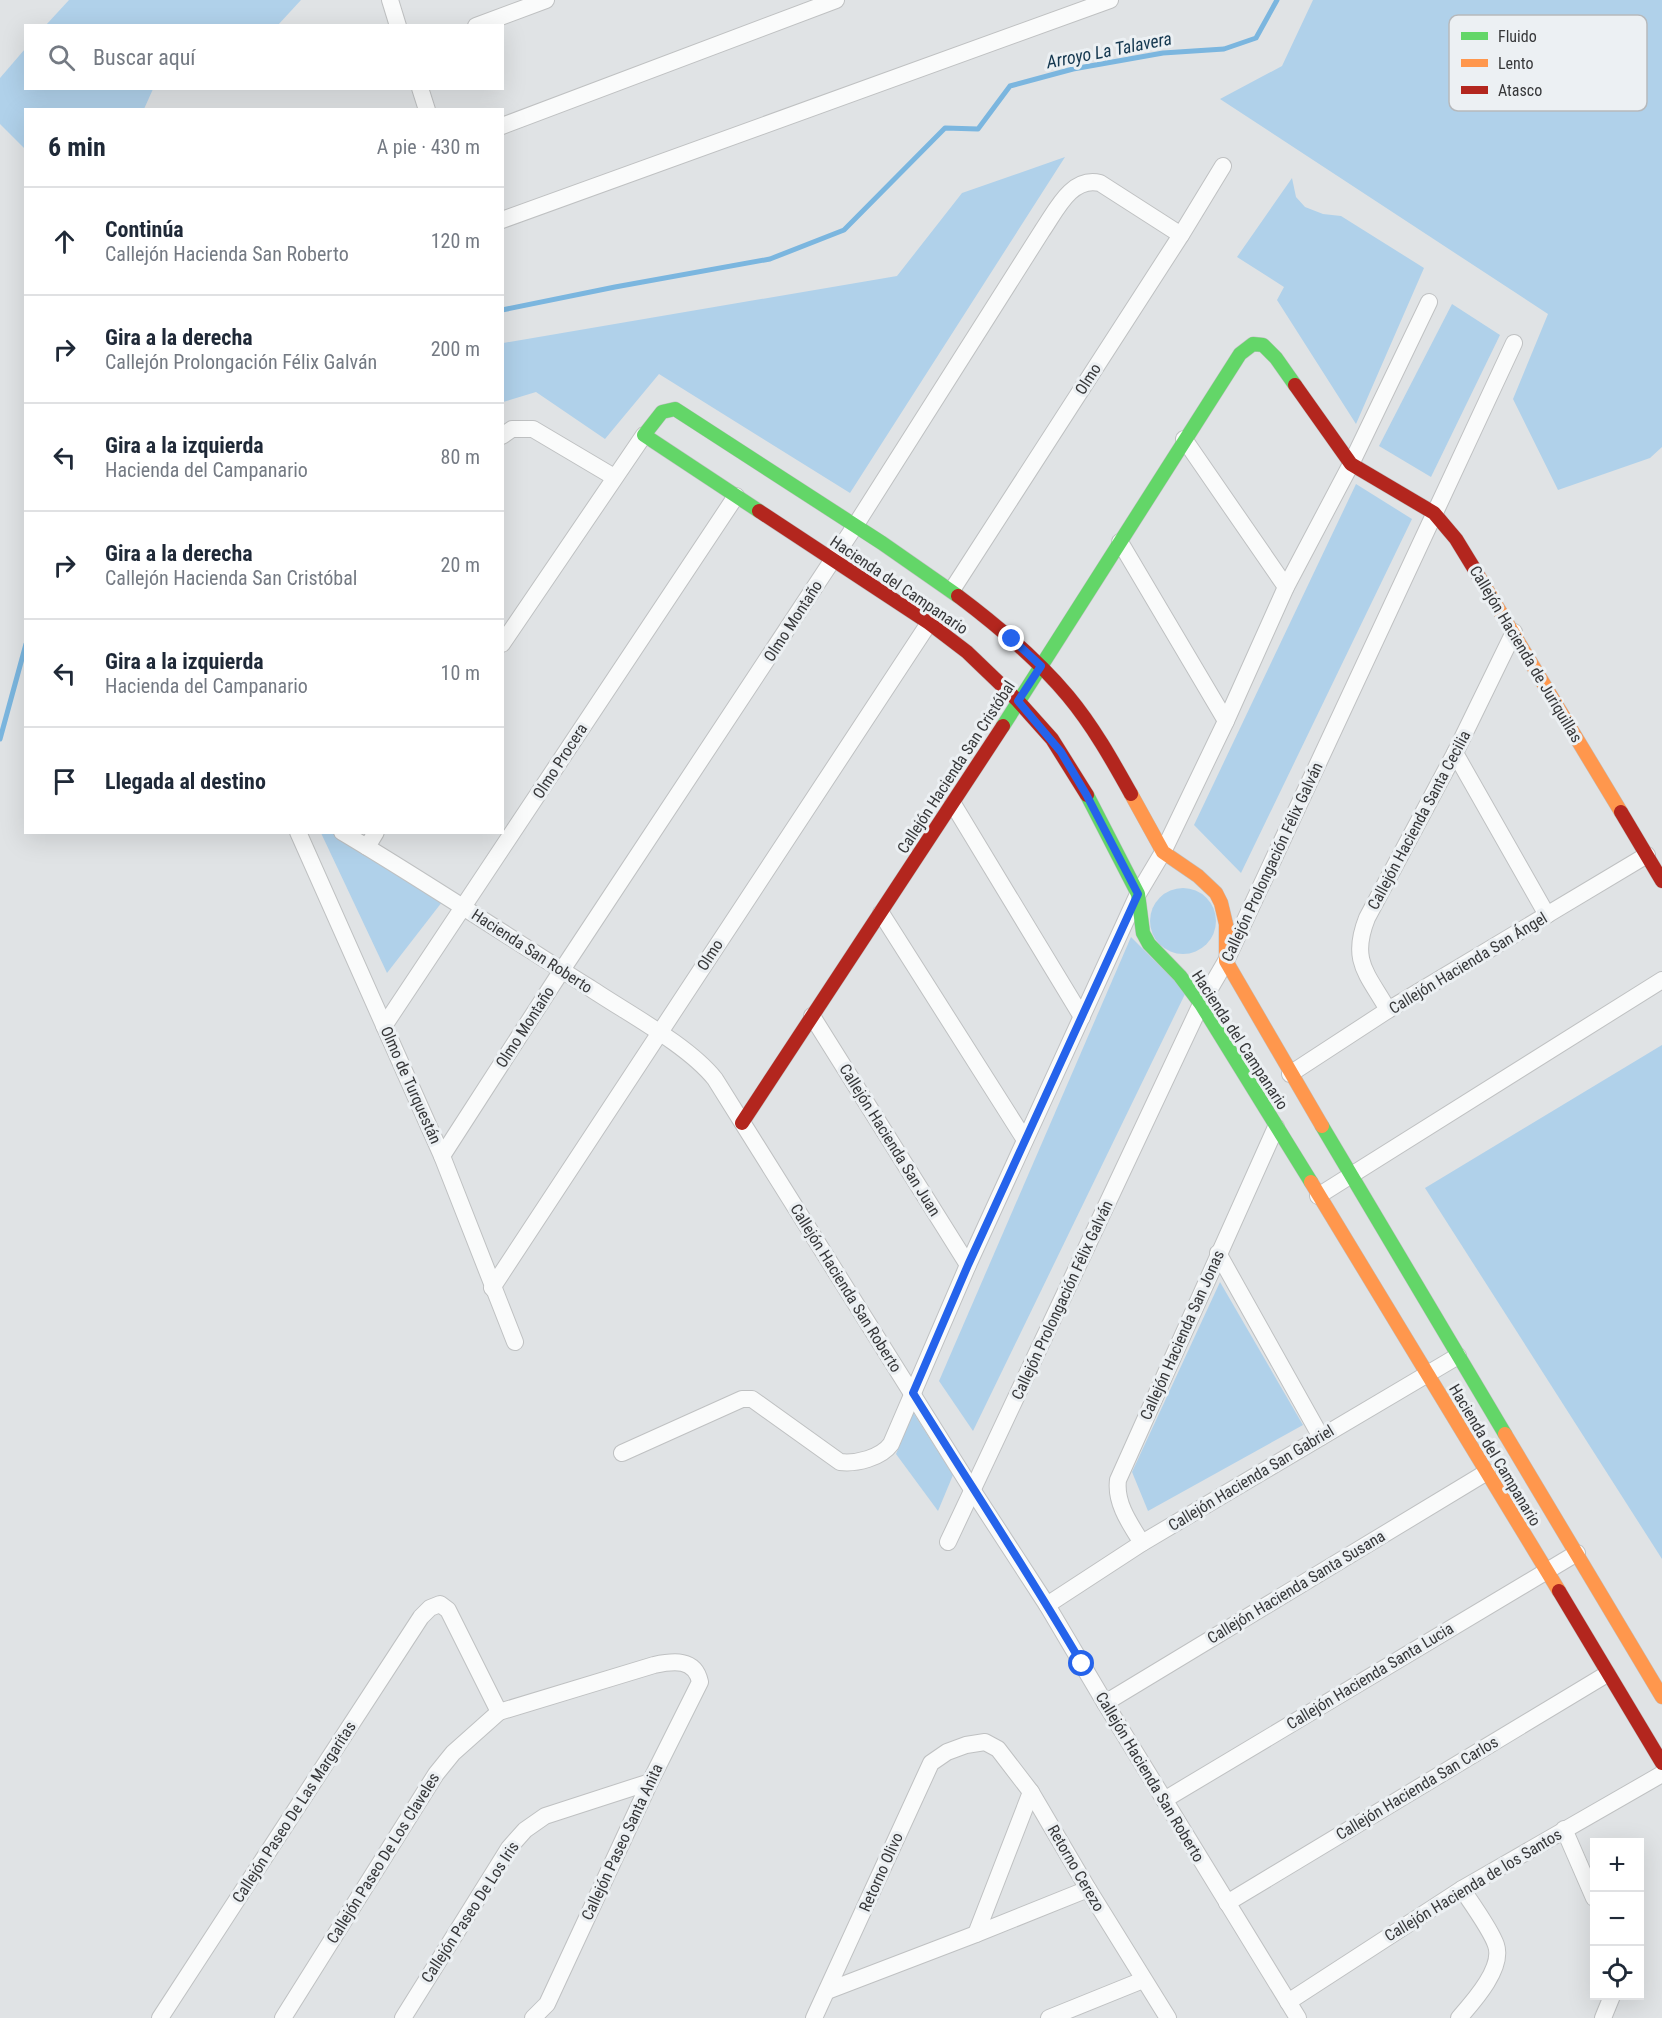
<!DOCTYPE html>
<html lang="es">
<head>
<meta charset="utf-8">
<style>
	:root { --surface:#fff; --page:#f2f2f3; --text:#1f2937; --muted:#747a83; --line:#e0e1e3 }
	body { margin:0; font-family:"Roboto Condensed",sans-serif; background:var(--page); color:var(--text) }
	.controls { position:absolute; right:18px; bottom:18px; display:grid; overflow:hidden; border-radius:0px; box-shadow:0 6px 24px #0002 }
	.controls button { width:54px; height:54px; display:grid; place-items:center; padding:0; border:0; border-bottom:2px solid var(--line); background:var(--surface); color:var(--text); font:30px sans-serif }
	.stop { position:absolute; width:18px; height:18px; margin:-14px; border:4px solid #2563eb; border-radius:50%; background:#fff }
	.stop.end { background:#2563eb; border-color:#fff; box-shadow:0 2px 6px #0008 }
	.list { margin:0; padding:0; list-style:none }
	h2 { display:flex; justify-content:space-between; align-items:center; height:78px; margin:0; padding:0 24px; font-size:26px }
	h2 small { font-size:20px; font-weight:400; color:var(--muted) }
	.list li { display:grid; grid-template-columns:39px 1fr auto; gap:18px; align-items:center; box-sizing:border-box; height:108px; padding:0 24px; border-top:2px solid var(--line) }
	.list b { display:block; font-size:22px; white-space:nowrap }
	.list p { margin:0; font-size:20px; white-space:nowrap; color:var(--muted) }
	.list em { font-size:20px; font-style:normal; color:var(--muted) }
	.icon { flex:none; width:33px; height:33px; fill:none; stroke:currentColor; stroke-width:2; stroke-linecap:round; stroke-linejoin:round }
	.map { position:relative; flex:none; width:1662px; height:2018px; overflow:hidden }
	.search { position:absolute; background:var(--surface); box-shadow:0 6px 24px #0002; left:24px; top:24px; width:480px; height:66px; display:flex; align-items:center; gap:15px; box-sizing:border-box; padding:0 21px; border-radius:0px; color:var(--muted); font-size:22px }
	.panel { position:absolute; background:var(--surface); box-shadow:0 6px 24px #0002; left:24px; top:108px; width:480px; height:726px; border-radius:0px }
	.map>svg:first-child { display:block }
</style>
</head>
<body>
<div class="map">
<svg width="1662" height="2018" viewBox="0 0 1662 2018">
	<rect width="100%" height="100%" fill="#e0e3e5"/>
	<!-- green -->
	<g fill="#b0d1ea">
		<polygon points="69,0 301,0 278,25 46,25"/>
		<polygon points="1313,0 1662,0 1662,447 1650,458 1558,490 1513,399 1548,314 1220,99 1282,66"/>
		<polygon points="25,49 26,88 153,89 144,109 26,110 25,149 0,124 0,78"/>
		<polygon points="1065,157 850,493 659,374 605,439 536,392 503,402 503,343 897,276 962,193"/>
		<polygon points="1292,178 1296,197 1305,207 1323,214 1341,216 1424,268 1356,424 1277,300 1284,287 1237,257"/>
		<polygon points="1452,304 1500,335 1431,477 1379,446"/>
		<polygon points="1356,484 1412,519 1241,873 1194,825"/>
		<polygon points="321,833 342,833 442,902 387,973"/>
		<circle cx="1183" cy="921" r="33"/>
		<polygon points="1131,937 1186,992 973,1431 939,1381"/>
		<polygon points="1662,1045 1662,1559 1425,1188"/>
		<polygon points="1220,1282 1303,1425 1148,1511 1132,1472"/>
		<polygon points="913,1412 953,1475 938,1511 896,1454"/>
	</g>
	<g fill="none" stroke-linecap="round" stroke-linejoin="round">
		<!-- stream -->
		<g stroke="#7bb6df" stroke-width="5">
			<polyline points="502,310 615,287 770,259 844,230 945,128 978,129 1010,86 1073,69 1163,53 1224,49 1256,38 1277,0"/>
			<polyline points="0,739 26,644"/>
		</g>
		<defs>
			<g id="street">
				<polyline points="390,0 398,26"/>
				<polyline points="476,26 546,0"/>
				<polyline points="420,88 427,110"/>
				<polyline points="502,126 836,0"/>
				<polyline points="502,220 1110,0"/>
				<polyline points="502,436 512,429 533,429 614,477"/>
				<polyline points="1184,439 1286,587"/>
				<polyline points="1120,542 1226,721"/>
				<polyline points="952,590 1181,235 1223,166"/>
				<polyline points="502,644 644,435"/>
				<polyline points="1455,753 1547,915"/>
				<polyline points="953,804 1082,1017"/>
				<polyline points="298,832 442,1156 515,1342"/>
				<path d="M342,832C426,882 507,936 590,988C627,1013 688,1045 715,1079L973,1491L1047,1605L1105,1703L1298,2018"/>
				<polyline points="367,847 376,832"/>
				<polyline points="881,913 1025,1140"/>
				<path d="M1388,1010C1367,973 1350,961 1367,918L1455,753L1514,632"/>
				<polyline points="812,1016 968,1265"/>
				<polyline points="384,1026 736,496"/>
				<polyline points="1290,1074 1388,1010 1647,855"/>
				<path d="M442,1156L562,970L855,526L1042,231C1056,211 1071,176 1100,183L1181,235"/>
				<polyline points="1318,1196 1662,980"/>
				<polyline points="1218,1253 1321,1437"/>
				<polyline points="492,1288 929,623"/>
				<path d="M622,1453L742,1399H752L840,1462C856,1464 881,1458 891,1444L968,1265L1138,894L1163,852L1226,721L1286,587L1351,464L1429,302"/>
				<polyline points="948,1542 1201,1004 1226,961 1514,343"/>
				<path d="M1142,1543C1130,1524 1115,1503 1118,1480L1276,1127"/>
				<polyline points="1047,1605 1142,1543 1458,1356"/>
				<polyline points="1105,1703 1487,1472"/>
				<polyline points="1164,1800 1577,1553"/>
				<polyline points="1564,1829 1594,1898"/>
				<polyline points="1227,1903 1607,1674"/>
				<polyline points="976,1934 1031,1792"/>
				<polyline points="827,1991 976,1934 1088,1889"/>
				<polyline points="1288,2002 1462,1889 1662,1774"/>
				<polyline points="160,2018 421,1617 430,1608 440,1604 448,1610 499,1712"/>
				<path d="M283,2018L436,1774L453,1753L499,1712L654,1665C673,1661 695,1658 700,1682L650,1782L547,2004L533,2018"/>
				<polyline points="403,2018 509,1848 525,1830 545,1816 650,1782"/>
				<polyline points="814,2018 931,1763 947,1752 966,1745 985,1742 998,1749 1031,1792 1088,1889 1168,2018"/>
				<polyline points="1049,2018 1143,1980"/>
				<path d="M1459,2018C1473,2002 1504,1968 1496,1945C1491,1930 1472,1904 1462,1889"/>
				<polyline points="1603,2018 1612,1996"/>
			</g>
			<g id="fast">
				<polyline points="759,511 644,435 662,412 675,409 882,543 958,596"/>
				<polyline points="1003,726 1240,354 1253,344 1263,345 1276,358 1295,385"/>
				<polyline points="1087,795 1138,894 1143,933 1149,944 1180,976 1201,1004 1311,1182"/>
				<polyline points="1322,1126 1505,1434"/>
			</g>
			<g id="slow">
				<polyline points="1478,575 1621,812"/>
				<polyline points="1131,794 1163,852 1198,876 1216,893 1221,903 1226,924 1226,961 1322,1126"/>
				<polyline points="1311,1182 1559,1591"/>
				<polyline points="1505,1434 1662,1697"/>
			</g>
			<g id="jam">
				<polyline points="1295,385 1351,464 1434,513 1456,539 1478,575"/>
				<polyline points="759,511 929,623 967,652 1018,701 1052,739 1087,795"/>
				<path d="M958,596C998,626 1036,658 1068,696C1093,726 1112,760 1131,794"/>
				<polyline points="1621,812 1662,881"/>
				<polyline points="742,1123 1003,726"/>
				<polyline points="1559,1591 1662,1763"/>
			</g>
		</defs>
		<!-- street casing -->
		<use href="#street" stroke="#bfc1c2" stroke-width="18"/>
		<!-- fast casing -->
		<use href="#fast" stroke="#bfc1c2" stroke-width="15"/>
		<!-- slow casing -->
		<use href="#slow" stroke="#bfc1c2" stroke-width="15"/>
		<!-- jam casing -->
		<use href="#jam" stroke="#bfc1c2" stroke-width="15"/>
		<!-- street -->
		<use href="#street" stroke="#fafbfb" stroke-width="16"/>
		<!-- fast -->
		<use href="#fast" stroke="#63d668" stroke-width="14"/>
		<!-- slow -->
		<use href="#slow" stroke="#ff974d" stroke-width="14"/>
		<!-- jam -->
		<use href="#jam" stroke="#b3261e" stroke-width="14"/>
	</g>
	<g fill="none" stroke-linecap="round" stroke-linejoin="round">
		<!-- route -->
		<path stroke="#2563eb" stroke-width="8" d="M1012,639L1041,666L1018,701L1061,752L1086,794L1138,894L968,1265L913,1393C969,1483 1028,1572 1082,1664"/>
	</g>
	<g text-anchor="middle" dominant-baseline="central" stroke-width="6" stroke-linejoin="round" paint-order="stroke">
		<!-- street labels -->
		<g font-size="16" fill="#37383a" stroke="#ecf0f3">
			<text transform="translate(1088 379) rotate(-57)">Olmo</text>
			<text transform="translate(899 585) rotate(34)">Hacienda del Campanario</text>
			<text transform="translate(793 621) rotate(-57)">Olmo Montaño</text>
			<text transform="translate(1526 654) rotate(59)">Callejón Hacienda de Juriquillas</text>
			<text transform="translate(560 761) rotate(-57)">Olmo Procera</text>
			<text transform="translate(956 767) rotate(-57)">Callejón Hacienda San Cristóbal</text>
			<text transform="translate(1419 820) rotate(-62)">Callejón Hacienda Santa Cecilia</text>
			<text transform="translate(1272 862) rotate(-65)">Callejón Prolongación Félix Galván</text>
			<text transform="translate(532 951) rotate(33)">Hacienda San Roberto</text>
			<text transform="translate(710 955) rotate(-57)">Olmo</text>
			<text transform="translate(1468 963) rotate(-31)">Callejón Hacienda San Ángel</text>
			<text transform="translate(525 1027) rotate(-57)">Olmo Montaño</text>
			<text transform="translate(1240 1040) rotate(57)">Hacienda del Campanario</text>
			<text transform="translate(411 1085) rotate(66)">Olmo de Turquestán</text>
			<text transform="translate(890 1140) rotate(58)">Callejón Hacienda San Juan</text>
			<text transform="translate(846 1288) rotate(58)">Callejón Hacienda San Roberto</text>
			<text transform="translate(1062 1300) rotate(-65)">Callejón Prolongación Félix Galván</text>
			<text transform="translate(1182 1335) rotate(-66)">Callejón Hacienda San Jonas</text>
			<text transform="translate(1495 1455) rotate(59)">Hacienda del Campanario</text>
			<text transform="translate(1251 1478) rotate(-31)">Callejón Hacienda San Gabriel</text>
			<text transform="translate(1296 1587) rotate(-31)">Callejón Hacienda Santa Susana</text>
			<text transform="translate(1370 1676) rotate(-31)">Callejón Hacienda Santa Lucia</text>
			<text transform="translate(1150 1777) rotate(59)">Callejón Hacienda San Roberto</text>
			<text transform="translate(1417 1788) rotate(-31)">Callejón Hacienda San Carlos</text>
			<text transform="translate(294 1812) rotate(-57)">Callejón Paseo De Las Margaritas</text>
			<text transform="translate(622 1842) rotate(-65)">Callejón Paseo Santa Anita</text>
			<text transform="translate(383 1858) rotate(-58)">Callejón Paseo De Los Claveles</text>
			<text transform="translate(1076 1868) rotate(60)">Retorno Cerezo</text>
			<text transform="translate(881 1872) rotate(-66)">Retorno Olivo</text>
			<text transform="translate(1473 1885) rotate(-31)">Callejón Hacienda de los Santos</text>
			<text transform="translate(470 1912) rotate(-57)">Callejón Paseo De Los Iris</text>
		</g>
		<!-- water labels -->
		<g font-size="18" font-style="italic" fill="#14374f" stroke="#ecf0f3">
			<text transform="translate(1109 50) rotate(-11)">Arroyo La Talavera</text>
		</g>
	</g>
	<!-- legend -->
	<rect x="1449" y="15" width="198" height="96" rx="9" fill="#ecf0f3" stroke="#b6b9bc" stroke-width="1.5"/>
	<rect x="1461" y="32" width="27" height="8" fill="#63d668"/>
	<rect x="1461" y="59" width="27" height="8" fill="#ff974d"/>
	<rect x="1461" y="86" width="27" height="8" fill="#b3261e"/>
	<g font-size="16" fill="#37383a">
		<text x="1498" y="42">Fluido</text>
		<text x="1498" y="69">Lento</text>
		<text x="1498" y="96">Atasco</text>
	</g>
</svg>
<div class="controls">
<button>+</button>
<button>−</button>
<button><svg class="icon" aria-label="locate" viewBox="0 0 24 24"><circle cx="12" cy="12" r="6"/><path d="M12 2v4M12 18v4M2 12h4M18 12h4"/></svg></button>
</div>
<div class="stop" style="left:1082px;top:1664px"></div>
<div class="stop end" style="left:1012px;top:639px"></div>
<div class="search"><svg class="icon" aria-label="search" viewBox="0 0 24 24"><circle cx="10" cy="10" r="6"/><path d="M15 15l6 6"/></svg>Buscar aquí</div>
<section class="panel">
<h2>6 min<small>A pie · 430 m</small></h2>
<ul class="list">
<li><svg class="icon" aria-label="ahead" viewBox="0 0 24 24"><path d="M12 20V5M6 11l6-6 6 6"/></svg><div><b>Continúa</b><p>Callejón Hacienda San Roberto</p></div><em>120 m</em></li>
<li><svg class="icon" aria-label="right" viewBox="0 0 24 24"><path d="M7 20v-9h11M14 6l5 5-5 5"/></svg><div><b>Gira a la derecha</b><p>Callejón Prolongación Félix Galván</p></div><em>200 m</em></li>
<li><svg class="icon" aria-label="left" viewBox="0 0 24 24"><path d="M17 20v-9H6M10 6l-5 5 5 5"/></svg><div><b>Gira a la izquierda</b><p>Hacienda del Campanario</p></div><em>80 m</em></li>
<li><svg class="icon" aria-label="right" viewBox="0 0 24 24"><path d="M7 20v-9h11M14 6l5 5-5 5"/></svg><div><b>Gira a la derecha</b><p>Callejón Hacienda San Cristóbal</p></div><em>20 m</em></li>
<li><svg class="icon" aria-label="left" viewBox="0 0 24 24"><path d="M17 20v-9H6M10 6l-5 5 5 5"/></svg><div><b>Gira a la izquierda</b><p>Hacienda del Campanario</p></div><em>10 m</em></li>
<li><svg class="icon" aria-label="arrive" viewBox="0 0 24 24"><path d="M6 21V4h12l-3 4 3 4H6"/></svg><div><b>Llegada al destino</b></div></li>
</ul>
</section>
</div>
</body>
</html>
